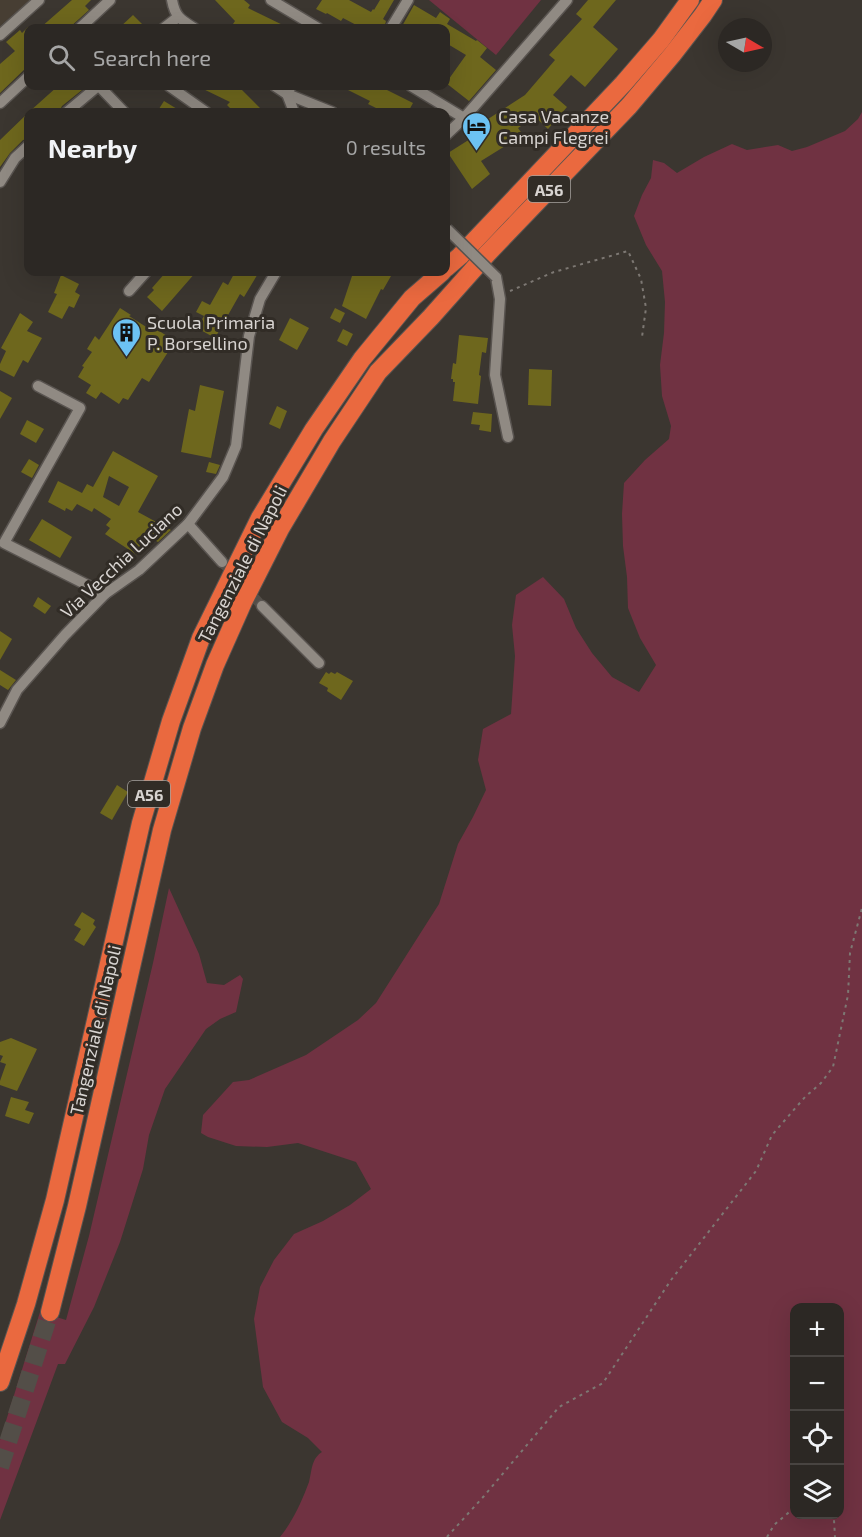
<!DOCTYPE html>
<html lang="en">
<head>
<meta charset="utf-8">
<style>
	:root { --surface:#2c2824; --page:#34302c; --text:#f1f3f6; --muted:#a6a6a6; --line:#484441 }
	body { margin:0; font-family:"Exo 2",sans-serif; background:var(--page); color:var(--text) }
	.controls { position:absolute; right:18px; bottom:18px; display:grid; overflow:hidden; border-radius:12px; box-shadow:0 6px 24px #0002 }
	.controls button { width:54px; height:54px; display:grid; place-items:center; padding:0; border:0; border-bottom:2px solid var(--line); background:var(--surface); color:var(--text); font:30px sans-serif }
	.compass { position:absolute; left:718px; top:18px; width:54px; height:54px; border-radius:50%; background:var(--surface); box-shadow:0 6px 24px #0002; rotate:99deg }
	.list { margin:0; padding:0; list-style:none }
	h2 { display:flex; justify-content:space-between; align-items:center; height:78px; margin:0; padding:0 24px; font-size:26px }
	h2 small { font-size:20px; font-weight:400; color:var(--muted) }
	.icon { flex:none; width:33px; height:33px; fill:none; stroke:currentColor; stroke-width:2; stroke-linecap:round; stroke-linejoin:round }
	.map { position:relative; flex:none; width:862px; height:1537px; overflow:hidden }
	.search { position:absolute; background:var(--surface); box-shadow:0 6px 24px #0002; left:24px; top:24px; width:426px; height:66px; display:flex; align-items:center; gap:15px; box-sizing:border-box; padding:0 21px; border-radius:12px; color:var(--muted); font-size:22px }
	.panel { position:absolute; background:var(--surface); box-shadow:0 6px 24px #0002; left:24px; top:108px; width:426px; height:168px; border-radius:12px }
	.map>svg:first-child { display:block }
</style>
</head>
<body>
<div class="map">
<svg width="862" height="1537" viewBox="0 0 862 1537">
	<rect width="100%" height="100%" fill="#3b3630"/>
	<!-- built -->
	<polygon fill="#473e33" points="0,0 30,0 0,26"/>
	<!-- green -->
	<g fill="#703242" fill-rule="evenodd">
		<polygon points="429,0 541,0 496,55"/>
		<path d="M862,112V1537H280C293,1521 302,1501 309,1482C312,1471 311,1459 322,1452L308,1438L282,1422L263,1387L254,1319L260,1287L274,1260L294,1234L323,1221L350,1205L371,1189L356,1162L298,1143L267,1147L236,1146L208,1137L201,1133L203,1115L233,1082L249,1080L306,1055L358,1020L376,1003L439,904L458,844L473,817L486,790L478,760L483,729L511,714L515,656L512,625L516,595L543,577L564,599L576,628L592,653L612,677L639,692L656,665L640,638L628,608L627,577L623,546L622,514L624,483L645,460L669,439L671,426L662,396L660,365L664,333L665,302L662,271L646,245L634,216L642,195L651,178L653,160L664,163L677,173L704,157L732,144L747,150L778,145L792,151L807,147L845,131L858,119ZM794,1308H840V1514H794Z"/>
		<polygon points="169,888 199,954 207,983 224,985 240,975 243,979 236,1012 220,1019 206,1029 165,1089 149,1135 143,1169 120,1242 94,1307 65,1364 58,1364 0,1520 0,1440 40,1312 66,1320 89,1236 153,963"/>
	</g>
	<!-- building -->
	<g fill="#6e671d" fill-rule="evenodd">
		<polygon points="72,0 91,0 85,6 89,10 69,28 40,28"/>
		<polygon points="215,0 244,0 250,5 248,8 289,28 241,28 233,24 235,21"/>
		<polygon points="322,0 349,0 371,12 373,9 374,10 380,0 394,0 383,19 386,21 384,28 362,28 343,18 341,21 327,13 326,14 316,9"/>
		<polygon points="588,0 616,0 593,27 618,49 585,87 571,75 553,95 567,107 548,129 535,117 518,128 523,135 481,161 490,174 472,189 448,153 489,127 485,121 525,95 555,60 549,55 582,19 576,14"/>
		<polygon points="414,5 436,18 440,12 450,19 447,24 476,41 477,40 487,48 480,57 496,70 469,101 446,83 466,55 446,43 446,28 401,28"/>
		<polygon points="133,15 146,28 119,28"/>
		<polygon points="28,27 28,66 0,93 0,64 15,51 6,42 20,30 22,33"/>
		<polygon points="58,86 87,86 62,106 59,112 29,112"/>
		<polygon points="197,86 238,86 264,112 234,112 227,105 230,102"/>
		<polygon points="340,86 379,86 413,103 408,112 384,112 368,104 370,101"/>
		<polygon points="164,101 182,112 157,112"/>
		<polygon points="28,113 28,139 23,140 10,153 0,167 0,140"/>
		<polygon points="166,272 196,272 162,311 147,297 154,290 152,288"/>
		<polygon points="235,272 259,272 244,297 240,294 215,338 197,328 204,316 196,312 202,301 210,305 223,282 228,285"/>
		<polygon points="365,272 382,272 391,276 383,290 381,289 366,319 342,306 353,273 358,273 363,276"/>
		<polygon points="61,275 79,284 75,292 80,295 74,308 69,306 62,319 48,312 57,294 54,293"/>
		<polygon points="120,308 131,315 129,316 151,330 156,329 175,341 149,382 142,378 128,400 123,398 119,404 101,392 96,399 86,393 91,385 78,377 84,367 82,366 92,352 87,349 95,336 99,340"/>
		<polygon points="335,308 345,313 340,323 330,318"/>
		<polygon points="20,313 33,322 27,331 42,338 28,363 23,360 14,377 0,370 0,364 6,351 1,348"/>
		<polygon points="290,318 309,328 297,350 279,340"/>
		<polygon points="343,329 353,334 347,346 337,341"/>
		<polygon points="459,335 488,338 486,353 482,352 479,375 481,376 478,404 453,401 455,382 453,382 453,379 451,379 453,363 456,364"/>
		<polygon points="529,369 552,370 551,406 528,405"/>
		<polygon points="200,385 224,391 211,458 181,452 189,409 195,411"/>
		<polygon points="0,391 12,398 0,419"/>
		<polygon points="277,406 287,411 280,429 269,424"/>
		<polygon points="473,412 492,414 491,432 479,430 480,425 471,424"/>
		<polygon points="27,420 44,429 36,443 20,434"/>
		<path d="M113,451L158,476L138,512L171,530L158,542L149,537L137,555L105,534L110,528L106,525L111,519L94,508L92,512L77,504L72,511L66,508L65,511L48,502L58,481L82,493L87,484L93,487ZM109,476L129,487L119,506L103,497Z"/>
		<polygon points="29,459 39,465 32,478 21,472"/>
		<polygon points="209,462 220,465 216,474 206,472"/>
		<polygon points="42,519 72,537 60,558 29,540"/>
		<polygon points="38,597 51,606 45,614 33,606"/>
		<polygon points="0,631 12,639 0,660"/>
		<polygon points="0,670 16,680 8,690 0,685"/>
		<polygon points="326,672 329,674 331,672 335,674 337,672 353,681 341,700 327,691 328,688 319,683"/>
		<polygon points="117,785 128,792 112,820 100,813"/>
		<polygon points="82,912 95,920 93,924 96,927 84,946 74,940 81,929 74,925"/>
		<polygon points="11,1038 37,1049 17,1091 0,1085 0,1081 6,1064 0,1062 3,1056 0,1055 0,1042"/>
		<polygon points="11,1097 29,1102 25,1110 34,1113 29,1124 5,1116"/>
	</g>
	<g fill="none" stroke-linecap="round" stroke-linejoin="round">
		<!-- minor-tunnel -->
		<polyline stroke="#534e48" stroke-width="10" stroke-dasharray="10 5" stroke-linecap="butt" points="222,562 262,606"/>
		<!-- highway-tunnel -->
		<polyline stroke="#534e48" stroke-width="18" stroke-dasharray="18 9" stroke-linecap="butt" points="0,1467 50,1312"/>
		<defs>
			<g id="minor">
				<path d="M172,0C175,17 181,20 194,28"/>
				<polyline points="271,0 318,28"/>
				<polyline points="80,28 110,0"/>
				<polyline points="164,28 178,17"/>
				<polyline points="391,28 408,0"/>
				<polyline points="0,35 39,0"/>
				<polyline points="99,86 124,112"/>
				<polyline points="169,86 206,112"/>
				<polyline points="275,86 287,94 332,112"/>
				<polyline points="291,86 287,94 294,112"/>
				<polyline points="411,86 464,118"/>
				<polyline points="0,103 28,77"/>
				<polyline points="67,112 98,86"/>
				<polyline points="446,135 464,118 567,0"/>
				<polyline points="0,182 15,158 28,146"/>
				<polyline points="496,277 500,299 495,375 508,437"/>
				<polyline points="129,291 146,272"/>
				<polyline points="38,386 80,408 4,543 105,594"/>
				<polyline points="188,524 222,562"/>
				<polyline points="262,606 319,663"/>
				<polyline points="0,723 17,690 65,635 105,594 139,570 188,524 223,477 236,446 249,336 260,299 276,272"/>
			</g>
			<g id="highway">
				<polyline points="446,268 460,256 623,84 661,40 690,0"/>
				<polyline points="50,1312 77,1206 162,830 192,728 215,665 243,602 280,529 332,441 378,372 431,317 487,254 629,106 672,55 703,15 713,0"/>
				<polyline points="0,1382 26,1304 55,1200 141,823 171,721 201,638 260,518 314,429 362,359 412,298 442,272"/>
			</g>
		</defs>
		<!-- minor casing -->
		<use href="#minor" stroke="#595450" stroke-width="13"/>
		<!-- highway casing -->
		<use href="#highway" stroke="#595450" stroke-width="20"/>
		<!-- path -->
		<g stroke="#7d7873" stroke-width="2" stroke-dasharray="3 4.5" stroke-linecap="butt">
			<polyline points="510,291 554,272 628,251 641,279 646,308 642,337"/>
			<polyline points="830,1514 834,1520 835,1537"/>
			<polyline points="447,1537 484,1496 559,1407 603,1383 671,1280 756,1171 772,1135 805,1097 821,1083 833,1067 848,995 850,953 862,908"/>
			<polyline points="767,1537 774,1525 794,1508"/>
		</g>
		<!-- minor -->
		<use href="#minor" stroke="#908a83" stroke-width="10"/>
		<!-- highway -->
		<use href="#highway" stroke="#ea693f" stroke-width="18"/>
		<defs>
			<polyline id="minor-bridge" points="447,229 496,277"/>
		</defs>
		<!-- minor-bridge casing -->
		<use href="#minor-bridge" stroke="#595450" stroke-width="13" stroke-linecap="butt"/>
		<!-- minor-bridge -->
		<use href="#minor-bridge" stroke="#908a83" stroke-width="10"/>
	</g>
	<!-- icons -->
	<defs>
		<symbol id="hotel-pin" viewBox="-11 -11 22 30"><path d="M0 17L-7.5 6A9.5 9.5 0 1 1 7.5 6Z" fill="#6cc2f3" stroke="#312c26"/><path d="M-6-4.5h1.5V1H6V5H4.5V3h-9V5H-6ZM-4 0a1.8 1.8 0 1 1 3.6 0ZM.5 0V-2.5h3Q6-2.5 6 0Z" fill="#111"/></symbol>
		<symbol id="building-pin" viewBox="-11 -11 22 30"><path d="M0 17L-7.5 6A9.5 9.5 0 1 1 7.5 6Z" fill="#6cc2f3" stroke="#312c26"/><path d="M-4-6H4V6H1V3H-1V6H-4ZM-2.5-4.3h1.7v1.8h-1.7ZM.8-4.3h1.7v1.8H.8ZM-2.5-1h1.7V.8h-1.7ZM.8-1h1.7V.8H.8Z" fill="#111"/></symbol>
	</defs>
	<g fill-rule="evenodd">
		<use href="#hotel-pin" x="460" y="110" width="33" height="45"/>
		<use href="#building-pin" x="110" y="316" width="33" height="45"/>
	</g>
	<g text-anchor="middle" dominant-baseline="central" stroke-width="6" stroke-linejoin="round" paint-order="stroke">
		<!-- shield labels -->
		<g fill="#312c26" stroke="#a6a29e" stroke-width="1.5">
			<rect x="528" y="176" width="42" height="26" rx="4.5"/>
			<rect x="128" y="781" width="42" height="26" rx="4.5"/>
		</g>
		<g font-size="16" font-weight="bold" fill="#d8d4d1">
			<text x="549" y="189">A56</text>
			<text x="149" y="794">A56</text>
		</g>
		<!-- poi labels -->
		<g font-size="18" fill="#d8d4d1" stroke="#312c26" text-anchor="start">
			<text x="498" y="116">Casa Vacanze<tspan x="498" dy="21">Campi Flegrei</tspan></text>
			<text x="147" y="322">Scuola Primaria<tspan x="147" dy="21">P. Borsellino</tspan></text>
		</g>
		<!-- street labels -->
		<g font-size="18" fill="#d8d4d1" stroke="#312c26">
			<text transform="translate(121 560) rotate(-43)">Via Vecchia Luciano</text>
			<text transform="translate(242 564) rotate(-63)">Tangenziale di Napoli</text>
			<text transform="translate(95 1030) rotate(-77)">Tangenziale di Napoli</text>
		</g>
	</g>
</svg>
<div class="controls">
<button>+</button>
<button>−</button>
<button><svg class="icon" aria-label="locate" viewBox="0 0 24 24"><circle cx="12" cy="12" r="6"/><path d="M12 2v4M12 18v4M2 12h4M18 12h4"/></svg></button>
<button><svg class="icon" aria-label="layers" viewBox="0 0 24 24"><path d="M12 4l9 5-9 5-9-5zM3 14l9 5 9-5"/></svg></button>
</div>
<svg class="compass" viewBox="-18 -18 36 36"><path d="M0-13l5 13h-10z" fill="#e53935"/><path d="M0 13l5-13h-10z" fill="#a6a6a6"/></svg>
<div class="search"><svg class="icon" aria-label="search" viewBox="0 0 24 24"><circle cx="10" cy="10" r="6"/><path d="M15 15l6 6"/></svg>Search here</div>
<section class="panel">
<h2>Nearby<small>0 results</small></h2>
<ul class="list">
</ul>
</section>
</div>
</body>
</html>
